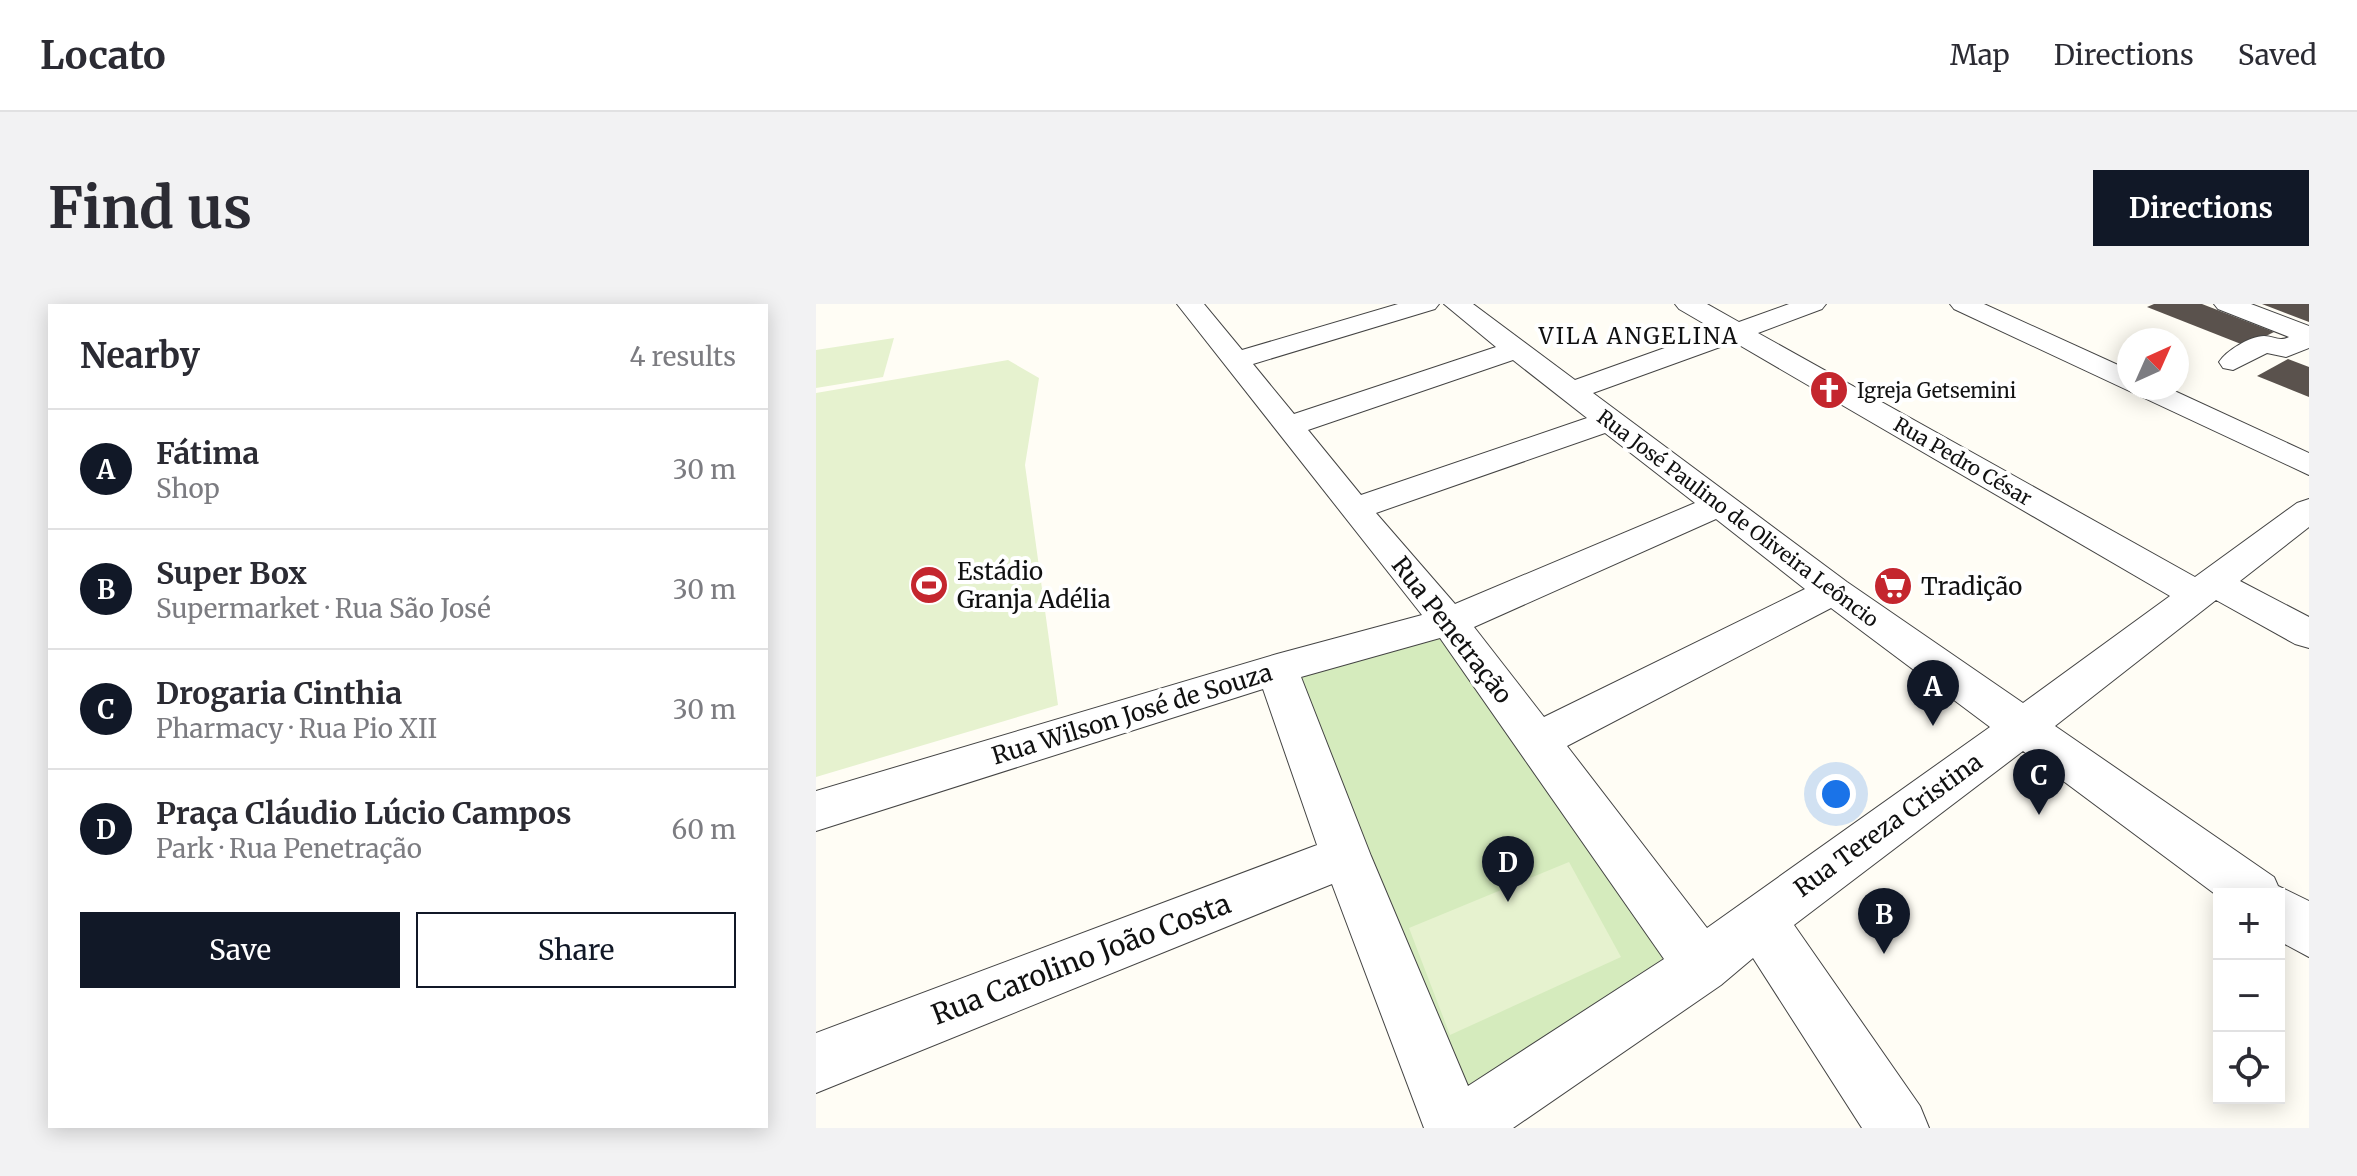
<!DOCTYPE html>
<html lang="en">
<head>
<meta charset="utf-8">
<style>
	:root { --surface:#fff; --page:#f2f2f3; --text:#2b2b33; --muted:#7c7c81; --line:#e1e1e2; --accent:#111827 }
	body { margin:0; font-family:Merriweather,serif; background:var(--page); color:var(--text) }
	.controls { position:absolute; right:24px; bottom:24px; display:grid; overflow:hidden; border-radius:0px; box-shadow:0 4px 20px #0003 }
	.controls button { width:72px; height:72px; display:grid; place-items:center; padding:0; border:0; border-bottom:2px solid var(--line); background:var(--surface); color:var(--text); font:40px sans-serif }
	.compass { position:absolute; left:1301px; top:24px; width:72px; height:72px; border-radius:50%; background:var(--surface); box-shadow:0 4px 20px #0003; rotate:45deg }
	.you { position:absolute; left:1020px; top:490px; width:28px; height:28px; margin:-20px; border:6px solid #fff; border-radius:50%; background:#1a73e8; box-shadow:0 0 0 12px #1a73e833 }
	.badge { display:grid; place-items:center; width:52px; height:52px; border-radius:50%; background:var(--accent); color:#fff; font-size:26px; font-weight:700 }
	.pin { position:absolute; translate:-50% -66px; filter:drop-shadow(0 2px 4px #0008) }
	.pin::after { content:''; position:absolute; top:42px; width:28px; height:24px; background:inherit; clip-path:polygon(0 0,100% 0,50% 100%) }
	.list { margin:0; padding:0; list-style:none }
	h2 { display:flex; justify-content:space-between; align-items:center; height:104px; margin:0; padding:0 32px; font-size:34px }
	h2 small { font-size:26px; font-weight:400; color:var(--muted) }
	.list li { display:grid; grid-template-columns:52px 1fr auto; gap:24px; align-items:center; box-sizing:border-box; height:120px; padding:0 32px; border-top:2px solid var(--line) }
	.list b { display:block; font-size:30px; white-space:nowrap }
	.list p { margin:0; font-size:26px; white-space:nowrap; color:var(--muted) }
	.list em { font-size:26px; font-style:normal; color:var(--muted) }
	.actions { display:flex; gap:16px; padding:24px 32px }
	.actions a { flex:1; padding:18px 0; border:2px solid var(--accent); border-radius:0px; text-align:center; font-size:28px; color:var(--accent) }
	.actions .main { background:var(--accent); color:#fff }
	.icon { flex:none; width:44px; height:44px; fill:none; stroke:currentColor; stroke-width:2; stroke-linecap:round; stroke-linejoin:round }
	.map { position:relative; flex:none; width:1493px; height:824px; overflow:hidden; border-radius:0px }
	header { display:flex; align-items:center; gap:48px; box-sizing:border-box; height:112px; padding:0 40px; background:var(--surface); border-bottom:2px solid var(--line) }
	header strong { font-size:38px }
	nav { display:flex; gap:44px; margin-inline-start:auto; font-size:28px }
	.intro { display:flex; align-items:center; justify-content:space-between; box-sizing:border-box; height:192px; padding:0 48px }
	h1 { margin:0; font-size:56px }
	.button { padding:20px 36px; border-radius:0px; background:var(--accent); color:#fff; font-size:28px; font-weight:700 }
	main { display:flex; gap:48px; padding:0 48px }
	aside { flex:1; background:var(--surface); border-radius:0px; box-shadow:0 4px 20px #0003 }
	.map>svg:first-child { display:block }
</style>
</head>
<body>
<header>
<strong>Locato</strong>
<nav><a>Map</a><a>Directions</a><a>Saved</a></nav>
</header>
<div class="intro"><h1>Find us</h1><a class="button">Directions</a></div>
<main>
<aside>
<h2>Nearby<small>4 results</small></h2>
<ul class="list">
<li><span class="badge">A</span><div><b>Fátima</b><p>Shop</p></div><em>30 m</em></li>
<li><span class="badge">B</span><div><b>Super Box</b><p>Supermarket · Rua São José</p></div><em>30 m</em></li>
<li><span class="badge">C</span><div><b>Drogaria Cinthia</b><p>Pharmacy · Rua Pio XII</p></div><em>30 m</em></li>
<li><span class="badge">D</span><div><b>Praça Cláudio Lúcio Campos</b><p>Park · Rua Penetração</p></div><em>60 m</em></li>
</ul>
<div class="actions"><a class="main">Save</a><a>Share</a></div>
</aside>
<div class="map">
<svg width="1493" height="824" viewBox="0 0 1493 824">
	<rect width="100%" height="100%" fill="#fffdf5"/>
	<!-- green -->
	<polygon fill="#d5ebbd" points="623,329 856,649 641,792 474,377"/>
	<!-- pitch -->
	<g fill="#e6f2cf">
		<polygon points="78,34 67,73 0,84 0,46"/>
		<polygon points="192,56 223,74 209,161 242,401 0,473 0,89"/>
		<polygon points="753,558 805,653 634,731 593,624"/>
	</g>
	<!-- building -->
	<g fill="#5a524d">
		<polygon points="1338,0 1386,0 1458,28 1430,42 1331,3"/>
		<polygon points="1446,0 1493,0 1493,18"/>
		<polygon points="1472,55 1493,63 1493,93 1441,72"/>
	</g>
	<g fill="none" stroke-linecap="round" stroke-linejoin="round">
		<defs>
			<g id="minor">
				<path d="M361,0H388L426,46L582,0H623L619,5L437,60L478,110L680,43L628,0H657L759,76L899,26L863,5L859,0H891L923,18L973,0H1010L1006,5L942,29L1379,273L1481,199L1493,195V223L1424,277L1493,313V344L1479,340L1400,296L1239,422L1458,573L1462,582L1493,597V653L1463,637V590H1403V593L1207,447L978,621L1104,802L1113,824H1046L937,654L905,681L697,824H608L516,580L0,789V729L501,541L447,385L0,527V487L461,350L606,311ZM918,38L1354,292L1207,399L1031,278L777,89ZM697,56L771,114L545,191L492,126ZM789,129L879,199L639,300L560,209ZM900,215L989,285L728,413L658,323ZM1015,304L1174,423L891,624L751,442ZM624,334L848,655L652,782L555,552L485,373Z"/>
				<polygon points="1134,0 1168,0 1313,66 1313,84 1352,84 1493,149 1493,171 1138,5"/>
				<path d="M1398,0H1435L1493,22V44L1470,53L1451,49L1417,66L1407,64L1403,58C1410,47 1434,32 1448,32C1458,32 1463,38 1473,33L1402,5Z"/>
			</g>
		</defs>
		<!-- minor casing -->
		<use href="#minor" stroke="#444" stroke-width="2"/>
		<!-- minor -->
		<use href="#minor" fill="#fff" fill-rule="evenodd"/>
	</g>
	<!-- icons -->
	<defs>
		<symbol id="church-disc" viewBox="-11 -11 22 22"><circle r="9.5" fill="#c4262e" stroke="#fff"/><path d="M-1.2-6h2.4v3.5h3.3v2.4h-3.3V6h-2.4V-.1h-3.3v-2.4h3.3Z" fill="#fff"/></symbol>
		<symbol id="stadium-disc" viewBox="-11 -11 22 22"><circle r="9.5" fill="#c4262e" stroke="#fff"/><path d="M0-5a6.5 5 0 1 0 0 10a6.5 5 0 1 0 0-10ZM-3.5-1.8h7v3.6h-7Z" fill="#fff"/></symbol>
		<symbol id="supermarket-disc" viewBox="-11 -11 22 22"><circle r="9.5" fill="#c4262e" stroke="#fff"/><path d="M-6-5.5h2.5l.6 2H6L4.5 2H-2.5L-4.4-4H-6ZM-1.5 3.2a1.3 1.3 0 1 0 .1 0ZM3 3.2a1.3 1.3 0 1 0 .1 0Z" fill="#fff"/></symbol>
	</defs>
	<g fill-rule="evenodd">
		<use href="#church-disc" x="991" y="64" width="44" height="44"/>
		<use href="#stadium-disc" x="91" y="259" width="44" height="44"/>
		<use href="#supermarket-disc" x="1055" y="260" width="44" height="44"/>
	</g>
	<g text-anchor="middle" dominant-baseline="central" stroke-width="8" stroke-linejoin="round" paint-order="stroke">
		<!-- far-poi labels -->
		<g font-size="20" fill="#111" stroke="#fff" text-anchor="start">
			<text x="1041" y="86">Igreja Getsemini</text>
		</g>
		<!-- far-street labels -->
		<g font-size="20" fill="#111" stroke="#fff">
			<text transform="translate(1147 157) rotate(30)">Rua Pedro César</text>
			<text transform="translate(922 214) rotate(37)">Rua José Paulino de Oliveira Leôncio</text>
		</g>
		<!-- far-neighbourhood labels -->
		<g font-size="22" letter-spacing="2" fill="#111" stroke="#fff">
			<text x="823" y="32">VILA ANGELINA</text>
		</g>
		<!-- poi labels -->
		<g font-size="24" fill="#111" stroke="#fff" text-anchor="start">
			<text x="141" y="267">Estádio<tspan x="141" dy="28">Granja Adélia</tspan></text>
			<text x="1105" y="282">Tradição</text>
		</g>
		<!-- street labels -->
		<g font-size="24" fill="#111" stroke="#fff">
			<text transform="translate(636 326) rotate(52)">Rua Penetração</text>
			<text transform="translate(316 410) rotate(-17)">Rua Wilson José de Souza</text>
			<text transform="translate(1072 521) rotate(-36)">Rua Tereza Cristina</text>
		</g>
		<!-- near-street labels -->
		<g font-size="28" fill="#111" stroke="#fff">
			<text transform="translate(265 655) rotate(-21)">Rua Carolino João Costa</text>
		</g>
	</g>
</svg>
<div class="controls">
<button>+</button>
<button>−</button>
<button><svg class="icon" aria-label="locate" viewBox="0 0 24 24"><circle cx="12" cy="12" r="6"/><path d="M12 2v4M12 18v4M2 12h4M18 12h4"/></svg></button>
</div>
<svg class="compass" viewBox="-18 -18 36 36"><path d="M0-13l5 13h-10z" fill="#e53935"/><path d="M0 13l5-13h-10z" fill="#7c7c81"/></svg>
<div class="you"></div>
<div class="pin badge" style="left:1117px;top:422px">A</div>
<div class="pin badge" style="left:1068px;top:650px">B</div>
<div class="pin badge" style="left:1223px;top:511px">C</div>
<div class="pin badge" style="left:692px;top:598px">D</div>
</div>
</main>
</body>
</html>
